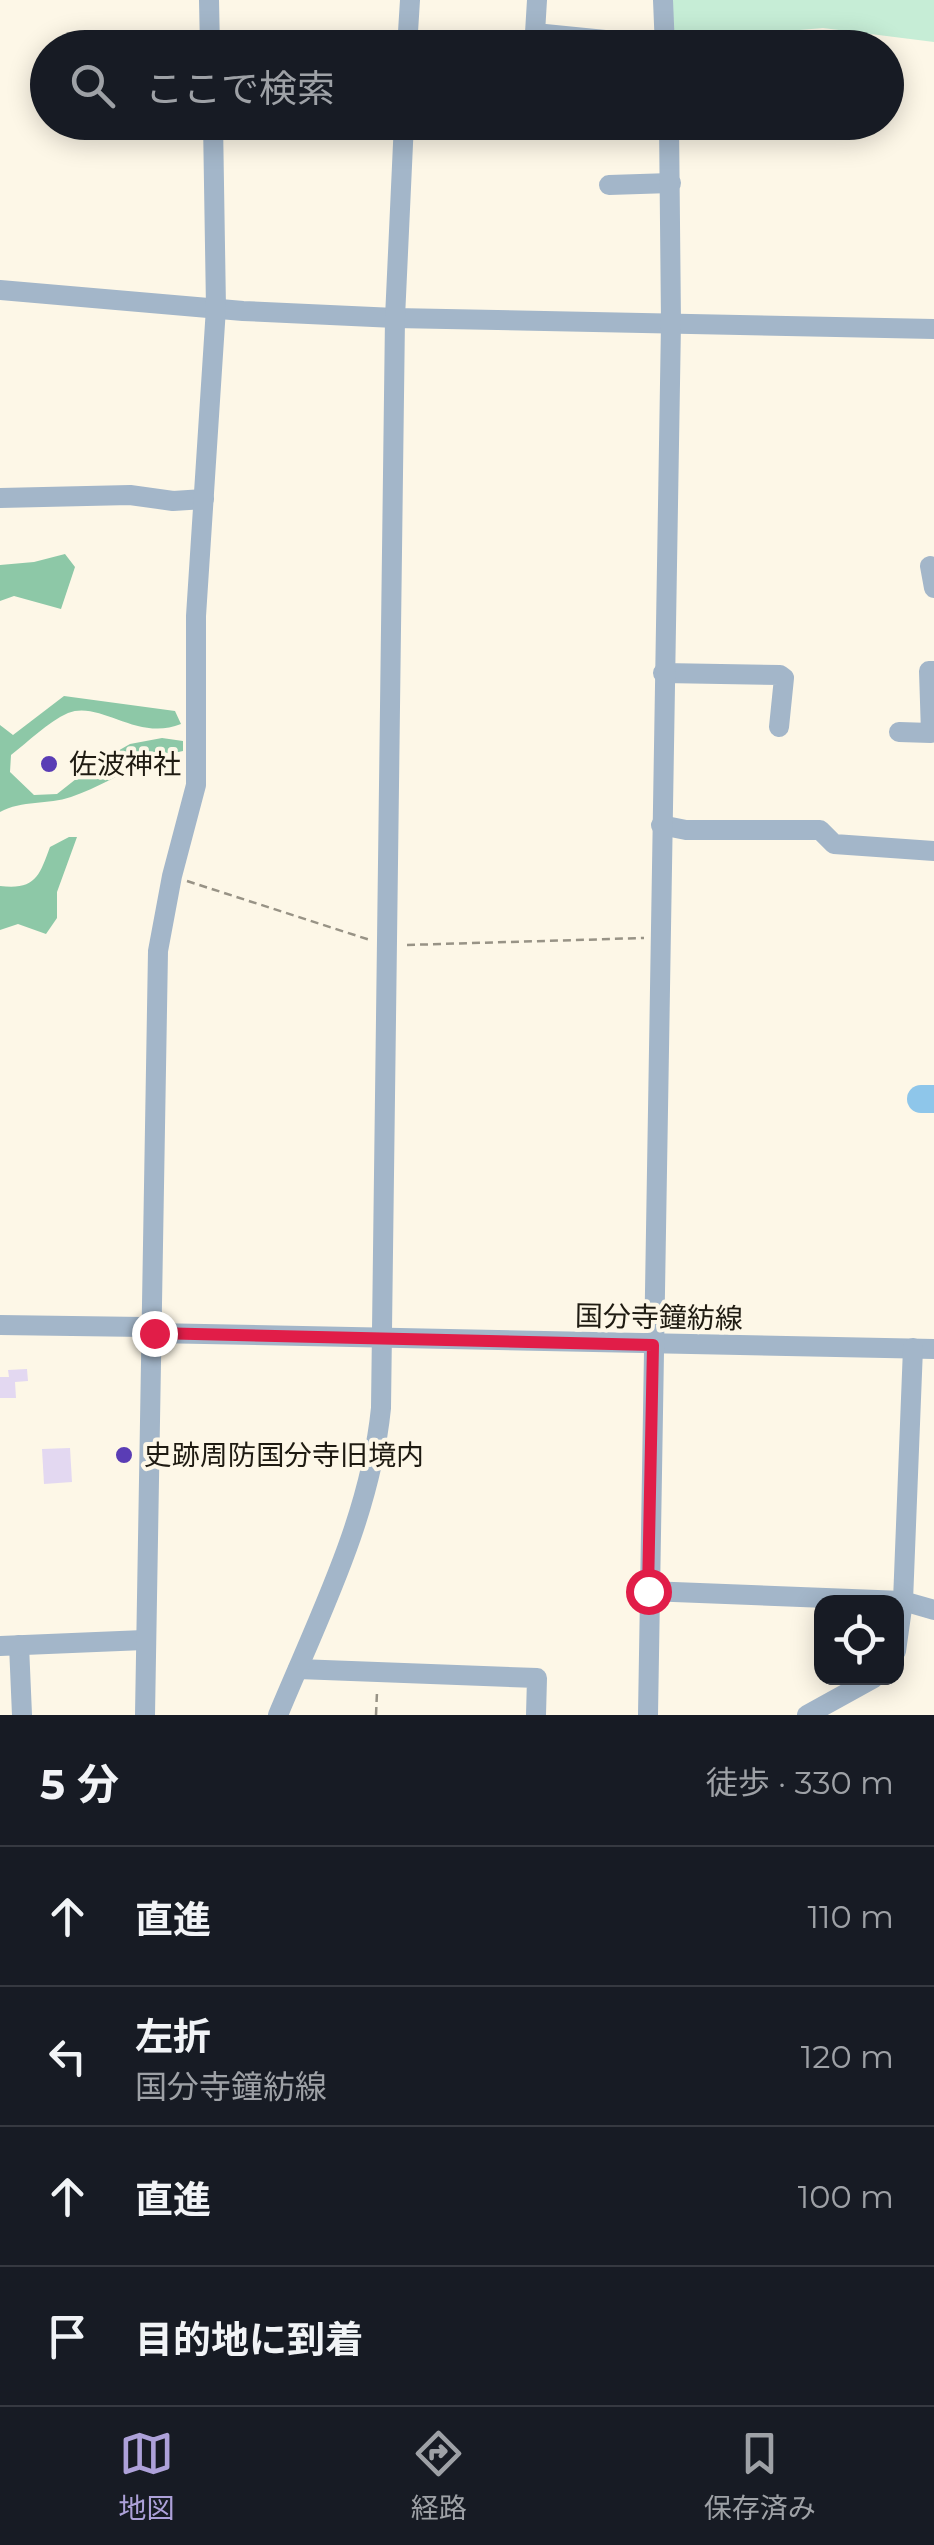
<!DOCTYPE html>
<html lang="ja">
<head>
<meta charset="utf-8">
<style>
	:root { --surface:#171b24; --page:#20242c; --text:#f1f3f6; --muted:#9ea1a6; --line:#363941; --accent:#ada1d9 }
	body { margin:0; font-family:Montserrat,"Noto Sans JP",sans-serif; background:var(--page); color:var(--text) }
	.controls { position:absolute; right:30px; bottom:30px; display:grid; overflow:hidden; border-radius:20px; box-shadow:0 5px 25px #0003 }
	.controls button { width:90px; height:90px; display:grid; place-items:center; padding:0; border:0; border-bottom:2px solid var(--line); background:var(--surface); color:var(--text); font:50px sans-serif }
	.stop { position:absolute; width:30px; height:30px; margin:-22px; border:8px solid #e11d48; border-radius:50%; background:#fff }
	.stop.end { background:#e11d48; border-color:#fff; box-shadow:0 2px 10px #0008 }
	.list { margin:0; padding:0; list-style:none }
	h2 { display:flex; justify-content:space-between; align-items:center; height:130px; margin:0; padding:0 40px; font-size:42px }
	h2 small { font-size:32px; font-weight:400; color:var(--muted) }
	.list li { display:grid; grid-template-columns:65px 1fr auto; gap:30px; align-items:center; box-sizing:border-box; height:140px; padding:0 40px; border-top:2px solid var(--line) }
	.list b { display:block; font-size:38px; white-space:nowrap }
	.list p { margin:0; font-size:32px; white-space:nowrap; color:var(--muted) }
	.list em { font-size:32px; font-style:normal; color:var(--muted) }
	.icon { flex:none; width:55px; height:55px; fill:none; stroke:currentColor; stroke-width:2; stroke-linecap:round; stroke-linejoin:round }
	.map { position:relative; flex:none; width:934px; height:1715px; overflow:hidden }
	.search { position:absolute; background:var(--surface); box-shadow:0 5px 25px #0003; left:30px; right:30px; top:30px; height:110px; display:flex; align-items:center; gap:25px; box-sizing:border-box; padding:0 35px; border-radius:55px; color:var(--muted); font-size:38px }
	.sheet { height:690px; background:var(--surface) }
	nav { display:flex; justify-content:space-around; align-items:center; box-sizing:border-box; height:140px; border-top:2px solid var(--line); background:var(--surface); font-size:28px; color:var(--muted) }
	nav a { display:grid; justify-items:center; gap:5px }
	nav .on { color:var(--accent) }
	.map>svg:first-child { display:block }
</style>
</head>
<body>
<div class="map">
<svg width="934" height="1715" viewBox="0 0 934 1715">
	<rect width="100%" height="100%" fill="#fdf7e7"/>
	<!-- green -->
	<polygon fill="#c6edd6" points="671,0 934,0 934,42 823,28 704,38 673,37"/>
	<!-- forest -->
	<g fill="#8dc8a7">
		<polygon points="65,554 75,567 61,609 14,596 0,601 0,565 34,562"/>
		<path d="M64,696L175,711L181,724C137,742 100,700 68,713C48,722 28,742 11,755L10,772L34,795L57,794L95,764L130,744L162,738L183,741V751C141,758 110,784 71,797C48,805 22,800 0,812V725L13,735Z"/>
		<path d="M69,837H77L57,892V918L46,934L18,924L0,930V886C35,890 39,877 50,847Z"/>
	</g>
	<g fill="none" stroke-linecap="round" stroke-linejoin="round">
		<!-- river -->
		<polyline stroke="#8ec6ea" stroke-width="28" points="921,1099 934,1099"/>
	</g>
	<!-- building -->
	<g fill="#e3d8f1">
		<polygon points="27,1369 28,1381 15,1382 16,1398 0,1398 0,1377 9,1377 8,1370"/>
		<polygon points="70,1448 72,1482 44,1484 42,1449"/>
	</g>
	<g fill="none" stroke-linecap="round" stroke-linejoin="round">
		<!-- path -->
		<g stroke="#989386" stroke-width="2.5" stroke-dasharray="8 5" stroke-linecap="butt">
			<polyline points="187,881 370,940"/>
			<polyline points="407,945 644,938"/>
			<polyline points="376,1715 377,1692"/>
		</g>
		<!-- minor -->
		<g stroke="#a3b6c9" stroke-width="20">
			<polyline points="209,0 210,48"/>
			<polyline points="537,0 535,33 665,46"/>
			<polyline points="663,0 665,48"/>
			<polyline points="407,48 410,0"/>
			<polyline points="505,48 556,48"/>
			<polyline points="669,129 793,126"/>
			<polyline points="487,130 504,130 504,122"/>
			<polyline points="609,185 671,183"/>
			<polyline points="0,290 243,311 395,318 934,329"/>
			<polyline points="0,498 130,495 173,501 204,499"/>
			<polyline points="930,566 934,588"/>
			<polyline points="663,673 780,675 784,678 779,727"/>
			<polyline points="899,732 931,733 929,671 934,671"/>
			<polyline points="661,825 686,830 820,830 834,844 934,851"/>
			<polyline points="0,1325 144,1327 153,1333 934,1349"/>
			<polyline points="648,1591 903,1601 934,1610"/>
			<polyline points="19,1645 22,1715"/>
			<polyline points="0,1646 144,1640"/>
			<polyline points="896,1651 903,1601 913,1348"/>
			<polyline points="298,1669 537,1678 536,1715"/>
			<polyline points="145,1715 158,951 172,876 196,785 196,616 216,308 213,122"/>
			<path d="M278,1715C320,1614 370,1517 381,1408L395,318L404,122"/>
			<polyline points="648,1715 671,323 669,122"/>
			<polyline points="807,1715 874,1678"/>
		</g>
	</g>
	<g fill="none" stroke-linecap="round" stroke-linejoin="round">
		<!-- route -->
		<polyline stroke="#e11d48" stroke-width="12" points="154,1333 653,1345 648,1591"/>
	</g>
	<!-- markers -->
	<g fill="#5a3db5" stroke="#fdf7e7" stroke-width="4">
		<circle cx="49" cy="764" r="10"/>
		<circle cx="124" cy="1455" r="10"/>
	</g>
	<g text-anchor="middle" dominant-baseline="central" stroke-width="8" stroke-linejoin="round" paint-order="stroke">
		<!-- poi labels -->
		<g font-size="28" fill="#1f1b12" stroke="#fdf7e7" text-anchor="start">
			<text x="69" y="764">佐波神社</text>
			<text x="144" y="1455">史跡周防国分寺旧境内</text>
		</g>
		<!-- street labels -->
		<g font-size="28" fill="#1f1b12" stroke="#fdf7e7">
			<text transform="translate(659 1317) rotate(1)">国分寺鐘紡線</text>
		</g>
	</g>
</svg>
<div class="controls">
<button><svg class="icon" aria-label="locate" viewBox="0 0 24 24"><circle cx="12" cy="12" r="6"/><path d="M12 2v4M12 18v4M2 12h4M18 12h4"/></svg></button>
</div>
<div class="stop" style="left:648px;top:1591px"></div>
<div class="stop end" style="left:154px;top:1333px"></div>
<div class="search"><svg class="icon" aria-label="search" viewBox="0 0 24 24"><circle cx="10" cy="10" r="6"/><path d="M15 15l6 6"/></svg>ここで検索</div>
</div>
<section class="sheet">
<h2>5 分<small>徒歩 · 330 m</small></h2>
<ul class="list">
<li><svg class="icon" aria-label="ahead" viewBox="0 0 24 24"><path d="M12 20V5M6 11l6-6 6 6"/></svg><div><b>直進</b></div><em>110 m</em></li>
<li><svg class="icon" aria-label="left" viewBox="0 0 24 24"><path d="M17 20v-9H6M10 6l-5 5 5 5"/></svg><div><b>左折</b><p>国分寺鐘紡線</p></div><em>120 m</em></li>
<li><svg class="icon" aria-label="ahead" viewBox="0 0 24 24"><path d="M12 20V5M6 11l6-6 6 6"/></svg><div><b>直進</b></div><em>100 m</em></li>
<li><svg class="icon" aria-label="arrive" viewBox="0 0 24 24"><path d="M6 21V4h12l-3 4 3 4H6"/></svg><div><b>目的地に到着</b></div></li>
</ul>
</section>
<nav>
<a class="on"><svg class="icon" aria-label="map" viewBox="0 0 24 24"><path d="M3 6l6-2 6 2 6-2v14l-6 2-6-2-6 2zM9 4v14M15 6v14"/></svg>地図</a>
<a><svg class="icon" aria-label="directions" viewBox="0 0 24 24"><path d="M12 3l9 9-9 9-9-9zM9 14v-3h6M13 9l2 2-2 2"/></svg>経路</a>
<a><svg class="icon" aria-label="saved" viewBox="0 0 24 24"><path d="M7 4h10v16l-5-4-5 4z"/></svg>保存済み</a>
</nav>
</body>
</html>
